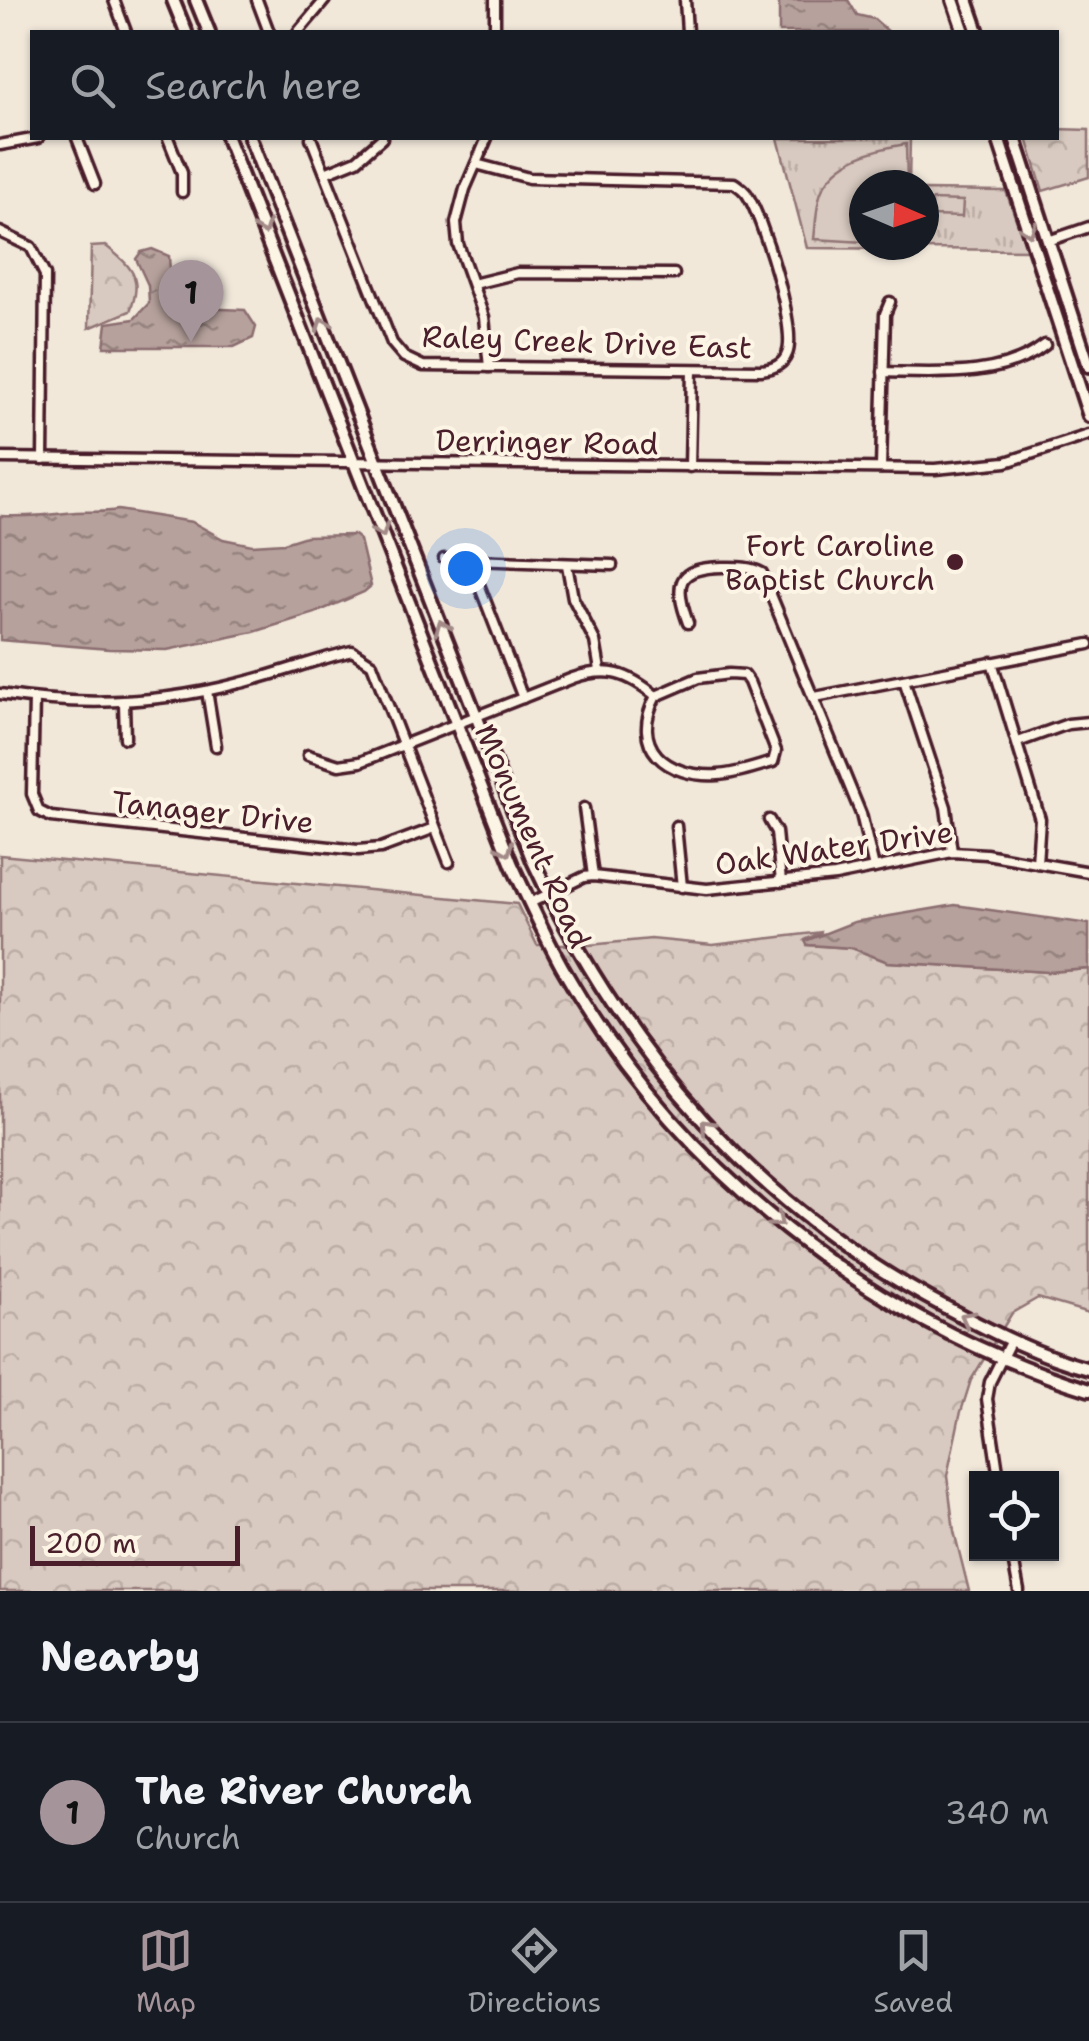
<!DOCTYPE html>
<html lang="en">
<head>
<meta charset="utf-8">
<style>
	:root { --surface:#171b24; --page:#242831; --text:#f1f3f6; --muted:#9ea1a6; --line:#363941; --accent:#a6949b }
	body { margin:0; font-family:"Shantell Sans",sans-serif; background:var(--page); color:var(--text) }
	.controls { position:absolute; right:30px; bottom:30px; display:grid; overflow:hidden; border-radius:0px; box-shadow:0 2px 8px #0004 }
	.controls button { width:90px; height:90px; display:grid; place-items:center; padding:0; border:0; border-bottom:2px solid var(--line); background:var(--surface); color:var(--text); font:50px sans-serif }
	.compass { position:absolute; left:849px; top:170px; width:90px; height:90px; border-radius:50%; background:var(--surface); box-shadow:0 2px 8px #0004; rotate:92deg }
	.scale { position:absolute; left:30px; bottom:25px; width:210px; box-sizing:border-box; padding-left:10px; border:5px solid #4a1f2b; border-top:0; font-size:28px; line-height:35px; white-space:nowrap; color:#4a1f2b; -webkit-text-stroke:8px #fcf5e5; paint-order:stroke }
	.you { position:absolute; left:465px; top:568px; width:35px; height:35px; margin:-25px; border:8px solid #fff; border-radius:50%; background:#1a73e8; box-shadow:0 0 0 15px #1a73e833 }
	.badge { display:grid; place-items:center; width:65px; height:65px; border-radius:50%; background:var(--accent); color:#111; font-size:32px; font-weight:700 }
	.pin { position:absolute; translate:-50% -82px; filter:drop-shadow(0 2px 5px #0008) }
	.pin::after { content:''; position:absolute; top:52px; width:35px; height:30px; background:inherit; clip-path:polygon(0 0,100% 0,50% 100%) }
	.list { margin:0; padding:0; list-style:none }
	h2 { display:flex; justify-content:space-between; align-items:center; height:130px; margin:0; padding:0 40px; font-size:42px }
	h2 small { font-size:32px; font-weight:400; color:var(--muted) }
	.list li { display:grid; grid-template-columns:65px 1fr auto; gap:30px; align-items:center; box-sizing:border-box; height:180px; padding:0 40px; border-top:2px solid var(--line) }
	.list b { display:block; font-size:38px; white-space:nowrap }
	.list p { margin:0; font-size:32px; white-space:nowrap; color:var(--muted) }
	.list em { font-size:32px; font-style:normal; color:var(--muted) }
	.icon { flex:none; width:55px; height:55px; fill:none; stroke:currentColor; stroke-width:2; stroke-linecap:round; stroke-linejoin:round }
	.map { position:relative; flex:none; width:1089px; height:1591px; overflow:hidden }
	.search { position:absolute; background:var(--surface); box-shadow:0 2px 8px #0004; left:30px; right:30px; top:30px; height:110px; display:flex; align-items:center; gap:25px; box-sizing:border-box; padding:0 35px; border-radius:0px; color:var(--muted); font-size:38px }
	.sheet { height:310px; background:var(--surface) }
	nav { display:flex; justify-content:space-around; align-items:center; box-sizing:border-box; height:140px; border-top:2px solid var(--line); background:var(--surface); font-size:28px; color:var(--muted) }
	nav a { display:grid; justify-items:center; gap:5px }
	nav .on { color:var(--accent) }
	.map>svg:first-child { display:block }
</style>
</head>
<body>
<div class="map">
<svg width="1089" height="1591" viewBox="0 0 1089 1591">
	<defs>
		<pattern id="grass-tufts" width="24" height="20" patternUnits="userSpaceOnUse" patternTransform="scale(2.5)"><rect width="24" height="20" fill="#d8cac0"/><path d="M3 7l-1-3M5 7V3M7 7l1-3M15 17l-1-3M17 17v-4M19 17l1-3" fill="none" stroke="#bbada5"/></pattern>
		<pattern id="forest-crowns" width="20" height="18" patternUnits="userSpaceOnUse" patternTransform="scale(2.5)"><rect width="20" height="18" fill="#d8cac0"/><path d="M2 6a3 3 0 1 1 6 0M12 15a3 3 0 1 1 6 0" fill="none" stroke="#bbada5"/></pattern>
		<pattern id="water-ripples" width="26" height="14" patternUnits="userSpaceOnUse" patternTransform="scale(2.5)"><rect width="26" height="14" fill="#b6a19c"/><path d="M2 4q2-2 4 0t4 0M15 11q2-2 4 0t4 0" fill="none" stroke="#96837f"/></pattern>
	</defs>
	<rect width="100%" height="100%" fill="#f1e8da"/>
	<filter id="ink" filterUnits="userSpaceOnUse"><feTurbulence type="fractalNoise" baseFrequency=".01" numOctaves="2"/><feDisplacementMap in="SourceGraphic" scale="20" xChannelSelector="R" yChannelSelector="G"/><feConvolveMatrix kernelMatrix="1 2 1 2 8 2 1 2 1" color-interpolation-filters="sRGB"/></filter>
	<g filter="url(#ink)">
		<!-- grass -->
		<polygon fill="url(#grass-tufts)" stroke="#917476" stroke-width="2.5" points="778,138 910,138 909,185 864,185 864,245 924,245 924,190 1006,191 1027,250 807,248"/>
		<!-- forest -->
		<g fill="url(#forest-crowns)" stroke="#917476" stroke-width="2.5">
			<polygon points="1057,129 1089,130 1089,177 1043,191 1027,138 1056,138"/>
			<path d="M106,246C131,266 144,277 130,311L89,328L91,247Z"/>
			<polygon points="0,855 517,904 537,945 589,945 651,939 713,945 822,932 805,940 807,945 852,948 888,962 1048,972 1089,969 1089,1313 1038,1298 1012,1313 971,1380 960,1415 947,1476 954,1531 969,1591 0,1591"/>
		</g>
		<!-- pitch -->
		<g fill="#d8cac0" stroke="#917476" stroke-width="2.5">
			<path d="M906,144L907,185H864V242L814,239C816,224 816,203 822,190C838,158 875,149 906,144Z"/>
			<polygon points="932,200 963,201 962,217 932,216"/>
		</g>
		<!-- water -->
		<g fill="url(#water-ripples)" stroke="#8b6d6f" stroke-width="2.5">
			<polygon points="779,0 848,0 857,15 874,19 889,32 779,32"/>
			<polygon points="152,249 169,256 172,301 176,307 245,310 256,327 253,338 234,347 104,347 107,323 134,319 149,303 148,285 136,259 141,252"/>
			<path d="M118,510L192,522L223,539L252,545L284,543L306,536L354,535L360,540L371,586L364,592L315,613L254,632L167,650L109,649L0,640V516C26,517 51,515 76,512C90,511 103,513 118,510Z"/>
			<polygon points="955,905 1089,924 1089,969 1048,972 888,962 852,948 808,945 805,941 854,922"/>
		</g>
		<g fill="none" stroke-linecap="round" stroke-linejoin="round">
			<defs>
				<g id="minor">
					<polyline points="114,0 126,32"/>
					<polyline points="257,0 269,32"/>
					<polyline points="685,0 687,32"/>
					<polyline points="298,32 325,0"/>
					<polyline points="495,32 495,0"/>
					<polyline points="77,138 95,184"/>
					<polyline points="168,138 182,173 182,192"/>
					<path d="M311,138L392,343L404,357L423,366L761,370C772,369 783,365 787,354C798,330 762,215 746,193C742,188 740,187 734,183L529,178L476,164"/>
					<polyline points="487,138 465,189 456,223 458,244 484,317 489,367"/>
					<polyline points="0,145 38,138"/>
					<polyline points="325,173 357,160 382,138"/>
					<polyline points="0,232 31,247 45,275 43,459"/>
					<polyline points="1048,241 1089,227"/>
					<polyline points="473,284 518,273 674,274"/>
					<path d="M883,372C935,373 1002,379 1045,345"/>
					<polyline points="0,458 935,469 1006,462 1089,435"/>
					<polyline points="690,467 692,370"/>
					<polyline points="881,468 885,314 890,302"/>
					<polyline points="444,559 612,565"/>
					<polyline points="474,561 478,582 523,698"/>
					<polyline points="567,565 573,598 595,641 600,670"/>
					<path d="M688,623C674,584 676,568 722,567C736,567 749,566 762,573L861,814L874,868"/>
					<polyline points="992,662 1040,819 1037,863"/>
					<path d="M729,674L744,675L749,682L776,751L773,762C755,767 736,774 718,775C666,778 629,747 656,696L698,678Z"/>
					<polyline points="904,680 946,807 952,852"/>
					<polyline points="207,691 216,746"/>
					<path d="M0,694C82,707 160,704 240,683C278,674 314,660 352,651L372,664L449,862"/>
					<polyline points="815,697 1089,644"/>
					<polyline points="34,699 32,794 39,811 51,817 358,850 381,848 435,828"/>
					<polyline points="124,703 125,738"/>
					<polyline points="1018,742 1068,724 1089,722"/>
					<path d="M308,755L339,765L360,762L573,678C608,666 628,673 656,696"/>
					<polyline points="584,808 593,876"/>
					<polyline points="769,820 776,832 781,882"/>
					<polyline points="676,826 682,887"/>
					<polyline points="530,903 584,877 593,876 707,889 835,876 952,852 986,854 1089,872"/>
					<polyline points="999,1478 987,1399 990,1382 1011,1340"/>
					<polyline points="1012,1554 1019,1591"/>
				</g>
				<g id="major">
					<polyline points="173,0 186,32"/>
					<polyline points="196,0 209,32"/>
					<polyline points="953,0 964,32"/>
					<polyline points="967,0 978,32"/>
					<path d="M227,138L512,865C528,899 544,934 562,967C676,1169 869,1321 1089,1390"/>
					<path d="M250,138L533,861C624,1056 757,1209 949,1309C994,1333 1040,1356 1089,1369"/>
					<polyline points="998,138 1089,416"/>
					<polyline points="1015,138 1089,366"/>
				</g>
			</defs>
			<!-- minor casing -->
			<use href="#minor" stroke="#4a1f2b" stroke-width="15"/>
			<!-- major casing -->
			<use href="#major" stroke="#4a1f2b" stroke-width="18"/>
			<!-- minor -->
			<use href="#minor" stroke="#fcf5e5" stroke-width="8"/>
			<!-- major -->
			<use href="#major" stroke="#fcf5e5" stroke-width="10"/>
		</g>
		<!-- one-way arrows -->
		<defs><path id="oneway-chevron" d="M-2-3.5L2.5 0L-2 3.5" fill="none" stroke-width="1.6" stroke-linecap="round" stroke-linejoin="round" transform="scale(2.5)"/></defs>
		<g stroke="#a38a88">
			<use href="#oneway-chevron" transform="translate(263 228) rotate(69)"/>
			<use href="#oneway-chevron" transform="translate(1029 230) rotate(72)"/>
			<use href="#oneway-chevron" transform="translate(323 324) rotate(-112)"/>
			<use href="#oneway-chevron" transform="translate(381 531) rotate(68)"/>
			<use href="#oneway-chevron" transform="translate(442 627) rotate(-111)"/>
			<use href="#oneway-chevron" transform="translate(506 849) rotate(68)"/>
			<use href="#oneway-chevron" transform="translate(707 1126) rotate(-133)"/>
			<use href="#oneway-chevron" transform="translate(777 1221) rotate(40)"/>
			<use href="#oneway-chevron" transform="translate(967 1318) rotate(-152)"/>
		</g>
	</g>
	<!-- markers -->
	<circle fill="#4a1f2b" stroke="#fcf5e5" stroke-width="4" cx="955" cy="562" r="10"/>
	<g text-anchor="middle" dominant-baseline="central" stroke-width="8" stroke-linejoin="round" paint-order="stroke">
		<!-- street labels -->
		<g font-size="30" fill="#4a1f2b" stroke="#fcf5e5">
			<text transform="translate(587 342) rotate(2)">Raley Creek Drive East</text>
			<text transform="translate(547 442) rotate(1)">Derringer Road</text>
			<text transform="translate(213 812) rotate(6)">Tanager Drive</text>
			<text transform="translate(533 836) rotate(66)">Monument Road</text>
			<text transform="translate(834 848) rotate(-8)">Oak Water Drive</text>
		</g>
		<!-- poi labels -->
		<g font-size="30" fill="#4a1f2b" stroke="#fcf5e5" text-anchor="end">
			<text x="935" y="545">Fort Caroline<tspan x="935" dy="34">Baptist Church</tspan></text>
		</g>
	</g>
</svg>
<div class="controls">
<button><svg class="icon" aria-label="locate" viewBox="0 0 24 24"><circle cx="12" cy="12" r="6"/><path d="M12 2v4M12 18v4M2 12h4M18 12h4"/></svg></button>
</div>
<svg class="compass" viewBox="-18 -18 36 36"><path d="M0-13l5 13h-10z" fill="#e53935"/><path d="M0 13l5-13h-10z" fill="#9ea1a6"/></svg>
<div class="scale">200 m</div>
<div class="you"></div>
<div class="pin badge" style="left:191px;top:342px">1</div>
<div class="search"><svg class="icon" aria-label="search" viewBox="0 0 24 24"><circle cx="10" cy="10" r="6"/><path d="M15 15l6 6"/></svg>Search here</div>
</div>
<section class="sheet">
<h2>Nearby<small></small></h2>
<ul class="list">
<li><span class="badge">1</span><div><b>The River Church</b><p>Church</p></div><em>340 m</em></li>
</ul>
</section>
<nav>
<a class="on"><svg class="icon" aria-label="map" viewBox="0 0 24 24"><path d="M3 6l6-2 6 2 6-2v14l-6 2-6-2-6 2zM9 4v14M15 6v14"/></svg>Map</a>
<a><svg class="icon" aria-label="directions" viewBox="0 0 24 24"><path d="M12 3l9 9-9 9-9-9zM9 14v-3h6M13 9l2 2-2 2"/></svg>Directions</a>
<a><svg class="icon" aria-label="saved" viewBox="0 0 24 24"><path d="M7 4h10v16l-5-4-5 4z"/></svg>Saved</a>
</nav>
</body>
</html>
